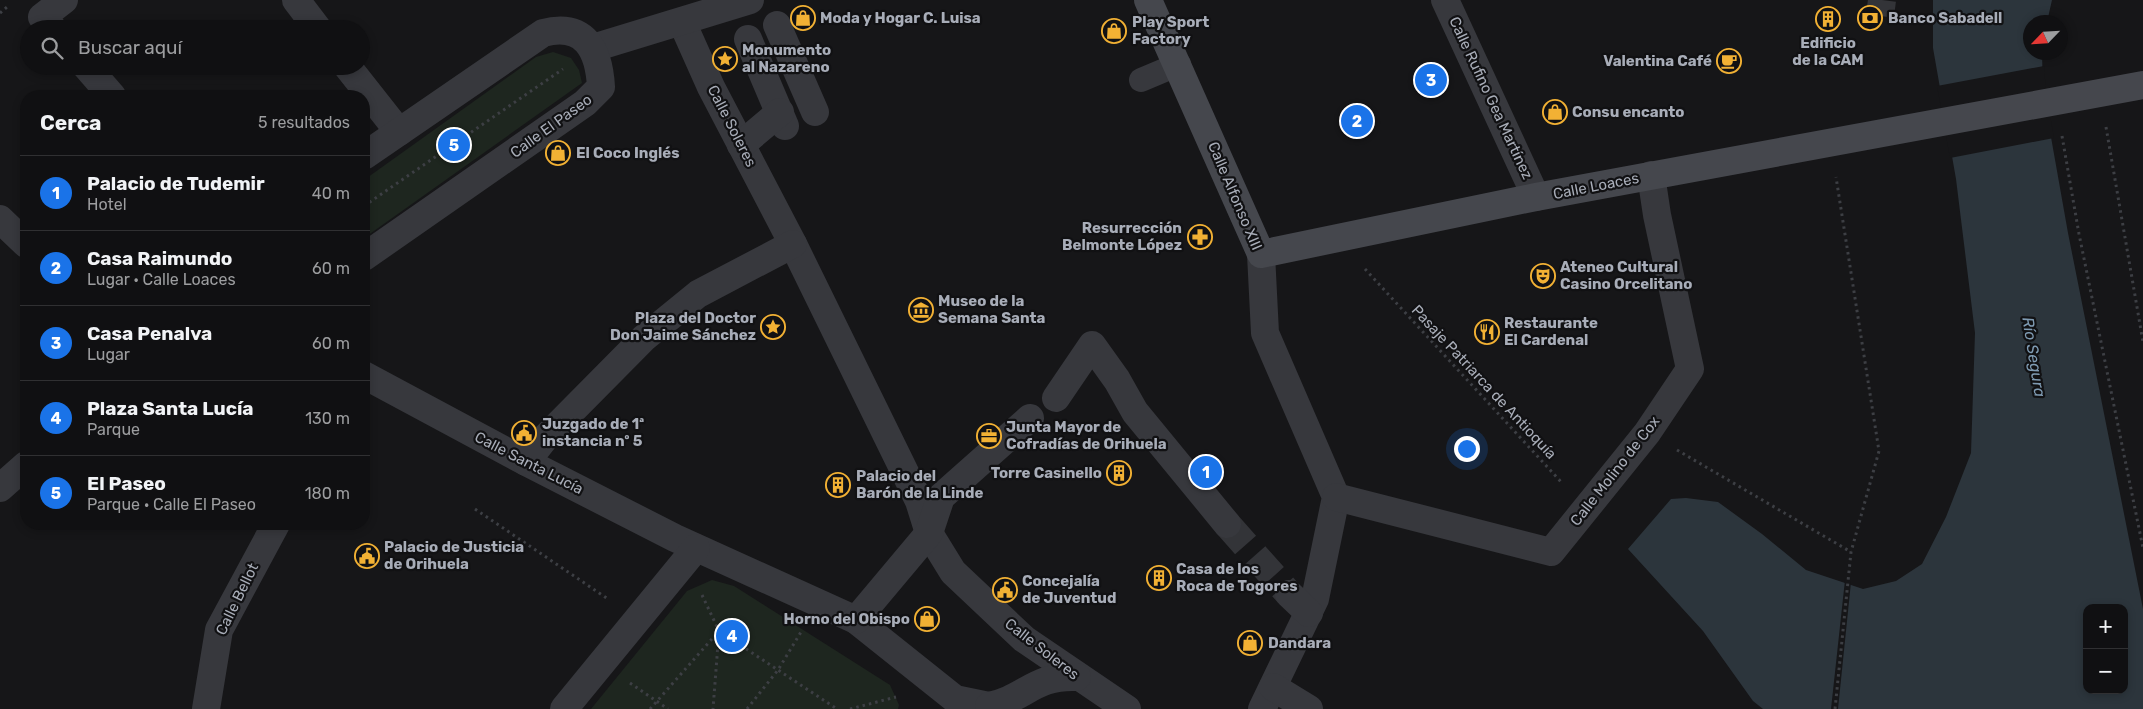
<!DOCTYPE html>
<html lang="es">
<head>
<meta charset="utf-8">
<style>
	:root { --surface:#101012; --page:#19191b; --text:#f1f3f6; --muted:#9c9d9f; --line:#303032; --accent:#1a73e8 }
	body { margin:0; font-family:Rubik,sans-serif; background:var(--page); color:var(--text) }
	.controls { position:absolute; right:15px; bottom:15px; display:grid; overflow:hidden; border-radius:10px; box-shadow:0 2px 8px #0003 }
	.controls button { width:45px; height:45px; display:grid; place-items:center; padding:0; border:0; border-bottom:1px solid var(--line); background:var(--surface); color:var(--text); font:25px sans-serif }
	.compass { position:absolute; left:2023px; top:15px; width:45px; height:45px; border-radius:50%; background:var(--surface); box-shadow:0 2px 8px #0003; rotate:245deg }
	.you { position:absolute; left:1466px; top:448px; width:18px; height:18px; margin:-12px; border:4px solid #fff; border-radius:50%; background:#1a73e8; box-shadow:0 0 0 8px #1a73e833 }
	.badge { display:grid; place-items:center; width:32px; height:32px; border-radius:50%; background:var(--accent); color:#fff; font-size:16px; font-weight:700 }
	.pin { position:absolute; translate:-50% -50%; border:2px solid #fff; box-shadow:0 1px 5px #0006 }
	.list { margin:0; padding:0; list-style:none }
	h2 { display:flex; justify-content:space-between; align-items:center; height:65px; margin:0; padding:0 20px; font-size:21px }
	h2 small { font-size:16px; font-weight:400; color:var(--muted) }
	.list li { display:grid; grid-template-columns:32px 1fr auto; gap:15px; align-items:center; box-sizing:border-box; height:75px; padding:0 20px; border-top:1px solid var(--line) }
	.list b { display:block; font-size:19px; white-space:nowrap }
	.list p { margin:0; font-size:16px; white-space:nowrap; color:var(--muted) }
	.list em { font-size:16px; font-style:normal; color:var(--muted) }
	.icon { flex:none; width:28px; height:28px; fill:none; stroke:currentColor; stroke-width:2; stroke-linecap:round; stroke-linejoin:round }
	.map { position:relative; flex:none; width:2143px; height:709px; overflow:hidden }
	.search { position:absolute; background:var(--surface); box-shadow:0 2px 8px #0003; left:20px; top:20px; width:350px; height:55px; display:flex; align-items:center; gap:12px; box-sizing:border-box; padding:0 18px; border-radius:28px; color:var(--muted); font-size:19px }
	.panel { position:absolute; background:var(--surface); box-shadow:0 2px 8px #0003; left:20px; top:90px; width:350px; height:440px; border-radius:20px }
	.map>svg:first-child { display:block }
</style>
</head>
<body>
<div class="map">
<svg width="2143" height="709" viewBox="0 0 2143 709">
	<rect width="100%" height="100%" fill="#161618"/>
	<!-- green -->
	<g fill="#1e261f">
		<polygon points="553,52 571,58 579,70 582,83 364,238 364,180 536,57"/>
		<polygon points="712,580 734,586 890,685 899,705 898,709 591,709 687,591"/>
	</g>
	<!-- water -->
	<path fill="#2c353c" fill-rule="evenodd" d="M1933,0H2052L2047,22H2030V52L2042,53L2043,92L2068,233L2143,609V709H1763L1753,701L1703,631L1628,549L1671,499L1686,498L1718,502L1762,534L1806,570L1863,589L1896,581L1922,564L1946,517L1971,453L1975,333L1956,179L1933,48ZM2087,608H2124V690H2087Z"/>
	<!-- pier -->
	<g fill="#161618">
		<polygon points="2044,66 2046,92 2054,138 1950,158 1937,86"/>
		<polygon points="1845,580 1851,582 1838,709 1831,709"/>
	</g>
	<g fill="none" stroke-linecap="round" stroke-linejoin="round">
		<!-- street-tunnel -->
		<g stroke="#333438" stroke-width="28" stroke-dasharray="28 14" stroke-linecap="butt">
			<polyline points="1880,16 1882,0"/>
			<polyline points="1227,524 1289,594"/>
		</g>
		<!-- path -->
		<g stroke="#3d3f44" stroke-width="3" stroke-dasharray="2.5 4" stroke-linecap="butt">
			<polyline points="0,13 7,7"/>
			<polyline points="2106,127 2143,342"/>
			<polyline points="2062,136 2079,234 2143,548"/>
			<polyline points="364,206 563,69"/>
			<polyline points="1365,269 1563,484"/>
			<polyline points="1677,450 1851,552"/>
			<polyline points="475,509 608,599"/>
			<polyline points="702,595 719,631 713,709"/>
			<polyline points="630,683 668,709"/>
			<polyline points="650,709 719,631 837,709"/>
			<polyline points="747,709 778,670 801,632"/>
			<polyline points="850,709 896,697"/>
			<polyline points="1835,709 1851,552 1879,451 1836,177"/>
		</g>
		<!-- lane -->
		<polyline stroke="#37383d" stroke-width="24" points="1141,80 1179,64"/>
		<!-- street -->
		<g stroke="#37383d" stroke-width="28">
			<polyline points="296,0 318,29"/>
			<polyline points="1445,0 1536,197"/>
			<polyline points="682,22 711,87 793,244 919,501 929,533 953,572 1024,639 1127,709"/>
			<polyline points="777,25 815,112"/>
			<polyline points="53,29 42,17 64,0"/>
			<polyline points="748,39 785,126"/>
			<polyline points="593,48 750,0"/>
			<polyline points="86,66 112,96"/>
			<polyline points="347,66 399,132"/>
			<polyline points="741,145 780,112"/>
			<path d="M364,156L543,33C585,22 599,50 601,87L585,103L364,257"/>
			<polyline points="0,219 26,244"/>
			<polyline points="1261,254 1265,333 1336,497 1315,599 1262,709"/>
			<polyline points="364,375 526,462 675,538 856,620 955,699 989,706 993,709"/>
			<polyline points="1056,398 1092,345 1117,380 1135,412 1227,524"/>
			<polyline points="526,462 544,439 644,338 698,294 793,244"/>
			<polyline points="0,488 26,465"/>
			<polyline points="1336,497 1551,552 1647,433 1690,369 1657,215 1651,175"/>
			<polyline points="1289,594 1309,613"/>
			<polyline points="856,620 929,533 941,497 1030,418"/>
			<polyline points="1273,687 1309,709"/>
			<path d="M989,706C1025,699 1034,675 1077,677"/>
			<polyline points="206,709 219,630 276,524"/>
			<polyline points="564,709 696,548"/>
		</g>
		<!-- secondary -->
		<polyline stroke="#45474d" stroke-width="28" points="1148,0 1261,254 1536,197 2143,85"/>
	</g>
	<!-- icons -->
	<defs>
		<symbol id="shop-ring" viewBox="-11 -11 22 22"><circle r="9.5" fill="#111113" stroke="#f2b134" stroke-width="1.5"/><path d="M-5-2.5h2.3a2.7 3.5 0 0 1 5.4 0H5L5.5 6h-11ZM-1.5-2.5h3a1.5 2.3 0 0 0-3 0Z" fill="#f2b134"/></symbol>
		<symbol id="bank-ring" viewBox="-11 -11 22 22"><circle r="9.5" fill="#111113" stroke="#f2b134" stroke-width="1.5"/><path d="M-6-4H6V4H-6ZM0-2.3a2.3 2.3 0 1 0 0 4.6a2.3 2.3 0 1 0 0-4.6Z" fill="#f2b134"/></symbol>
		<symbol id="building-ring" viewBox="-11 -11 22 22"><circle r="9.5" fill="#111113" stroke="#f2b134" stroke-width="1.5"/><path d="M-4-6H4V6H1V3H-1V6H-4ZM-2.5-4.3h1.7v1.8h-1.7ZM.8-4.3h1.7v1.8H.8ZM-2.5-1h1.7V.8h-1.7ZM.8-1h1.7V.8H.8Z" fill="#f2b134"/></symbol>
		<symbol id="sight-ring" viewBox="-11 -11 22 22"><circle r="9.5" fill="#111113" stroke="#f2b134" stroke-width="1.5"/><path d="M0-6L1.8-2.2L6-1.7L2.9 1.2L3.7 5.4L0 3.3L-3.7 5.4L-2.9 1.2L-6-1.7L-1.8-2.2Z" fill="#f2b134"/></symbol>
		<symbol id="cafe-ring" viewBox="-11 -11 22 22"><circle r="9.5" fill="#111113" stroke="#f2b134" stroke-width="1.5"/><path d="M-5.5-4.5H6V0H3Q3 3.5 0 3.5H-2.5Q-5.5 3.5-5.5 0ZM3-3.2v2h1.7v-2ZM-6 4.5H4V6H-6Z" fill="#f2b134"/></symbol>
		<symbol id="pharmacy-ring" viewBox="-11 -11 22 22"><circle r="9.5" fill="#111113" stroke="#f2b134" stroke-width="1.5"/><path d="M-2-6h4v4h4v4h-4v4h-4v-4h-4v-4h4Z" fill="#f2b134"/></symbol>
		<symbol id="theatre-ring" viewBox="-11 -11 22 22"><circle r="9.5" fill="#111113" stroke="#f2b134" stroke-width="1.5"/><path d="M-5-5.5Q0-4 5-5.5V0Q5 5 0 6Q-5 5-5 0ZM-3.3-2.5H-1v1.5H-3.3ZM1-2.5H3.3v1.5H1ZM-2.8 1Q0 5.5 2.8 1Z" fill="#f2b134"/></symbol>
		<symbol id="museum-ring" viewBox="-11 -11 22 22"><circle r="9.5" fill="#111113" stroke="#f2b134" stroke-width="1.5"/><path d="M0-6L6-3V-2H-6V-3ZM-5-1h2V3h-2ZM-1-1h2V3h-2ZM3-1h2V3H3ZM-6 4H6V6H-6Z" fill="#f2b134"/></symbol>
		<symbol id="restaurant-ring" viewBox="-11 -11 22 22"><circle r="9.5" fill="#111113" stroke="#f2b134" stroke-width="1.5"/><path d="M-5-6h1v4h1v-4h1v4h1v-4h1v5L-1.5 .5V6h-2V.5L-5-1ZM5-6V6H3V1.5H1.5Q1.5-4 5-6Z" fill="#f2b134"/></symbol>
		<symbol id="civic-ring" viewBox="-11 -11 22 22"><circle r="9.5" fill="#111113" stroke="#f2b134" stroke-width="1.5"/><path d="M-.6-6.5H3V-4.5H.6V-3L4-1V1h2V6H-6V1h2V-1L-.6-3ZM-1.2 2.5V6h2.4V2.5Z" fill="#f2b134"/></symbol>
		<symbol id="office-ring" viewBox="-11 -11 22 22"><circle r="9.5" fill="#111113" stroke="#f2b134" stroke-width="1.5"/><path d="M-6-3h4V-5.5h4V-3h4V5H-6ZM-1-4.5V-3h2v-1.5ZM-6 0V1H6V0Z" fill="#f2b134"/></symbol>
	</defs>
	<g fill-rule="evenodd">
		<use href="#shop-ring" x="789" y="4" width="28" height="28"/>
		<use href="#bank-ring" x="1856" y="4" width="28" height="28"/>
		<use href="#building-ring" x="1814" y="5" width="28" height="28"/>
		<use href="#shop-ring" x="1100" y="17" width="28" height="28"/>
		<use href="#sight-ring" x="711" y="45" width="28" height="28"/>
		<use href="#cafe-ring" x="1715" y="47" width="28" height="28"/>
		<use href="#shop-ring" x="1541" y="98" width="28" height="28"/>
		<use href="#shop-ring" x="544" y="139" width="28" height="28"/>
		<use href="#pharmacy-ring" x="1186" y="223" width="28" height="28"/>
		<use href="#theatre-ring" x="1529" y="262" width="28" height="28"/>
		<use href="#museum-ring" x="907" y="296" width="28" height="28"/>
		<use href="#sight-ring" x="759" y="313" width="28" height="28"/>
		<use href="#restaurant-ring" x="1473" y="318" width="28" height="28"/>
		<use href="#civic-ring" x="510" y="419" width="28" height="28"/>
		<use href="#office-ring" x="975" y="422" width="28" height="28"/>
		<use href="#building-ring" x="1105" y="459" width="28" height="28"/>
		<use href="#building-ring" x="824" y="471" width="28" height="28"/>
		<use href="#civic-ring" x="353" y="542" width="28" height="28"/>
		<use href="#building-ring" x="1145" y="564" width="28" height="28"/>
		<use href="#civic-ring" x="991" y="576" width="28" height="28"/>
		<use href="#shop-ring" x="913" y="605" width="28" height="28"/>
		<use href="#shop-ring" x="1236" y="629" width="28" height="28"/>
	</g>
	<g text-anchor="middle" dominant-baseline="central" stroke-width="4.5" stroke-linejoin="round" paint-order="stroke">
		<!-- poi labels -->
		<g font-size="15" font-weight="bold" fill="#a8adb8" stroke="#111113" text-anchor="start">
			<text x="820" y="18">Moda y Hogar C. Luisa</text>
			<text x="1888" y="18">Banco Sabadell</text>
			<text x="1132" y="22">Play Sport<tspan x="1132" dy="17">Factory</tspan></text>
			<text x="1828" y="43" text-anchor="middle">Edificio<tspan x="1828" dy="17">de la CAM</tspan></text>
			<text x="742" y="50">Monumento<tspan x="742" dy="17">al Nazareno</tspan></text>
			<text x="1712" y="61" text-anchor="end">Valentina Café</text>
			<text x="1572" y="112">Consu encanto</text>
			<text x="576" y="153">El Coco Inglés</text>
			<text x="1182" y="228" text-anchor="end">Resurrección<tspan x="1182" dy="17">Belmonte López</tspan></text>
			<text x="1560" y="267">Ateneo Cultural<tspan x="1560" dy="17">Casino Orcelitano</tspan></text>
			<text x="938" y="301">Museo de la<tspan x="938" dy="17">Semana Santa</tspan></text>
			<text x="756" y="318" text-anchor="end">Plaza del Doctor<tspan x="756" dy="17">Don Jaime Sánchez</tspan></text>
			<text x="1504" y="323">Restaurante<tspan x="1504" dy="17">El Cardenal</tspan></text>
			<text x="542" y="424">Juzgado de 1ª<tspan x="542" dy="17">instancia nº 5</tspan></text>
			<text x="1006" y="427">Junta Mayor de<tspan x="1006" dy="17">Cofradías de Orihuela</tspan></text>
			<text x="1102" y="473" text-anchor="end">Torre Casinello</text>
			<text x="856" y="476">Palacio del<tspan x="856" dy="17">Barón de la Linde</tspan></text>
			<text x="384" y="547">Palacio de Justicia<tspan x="384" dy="17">de Orihuela</tspan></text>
			<text x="1176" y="569">Casa de los<tspan x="1176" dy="17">Roca de Togores</tspan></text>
			<text x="1022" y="581">Concejalía<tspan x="1022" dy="17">de Juventud</tspan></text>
			<text x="910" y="619" text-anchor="end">Horno del Obispo</text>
			<text x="1268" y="643">Dandara</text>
		</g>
		<!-- street labels -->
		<g font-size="15" fill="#a8adb8" stroke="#111113">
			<text transform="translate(1491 98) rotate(65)">Calle Rufino Gea Martínez</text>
			<text transform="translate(551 126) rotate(-36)">Calle El Paseo</text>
			<text transform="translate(732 126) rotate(63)">Calle Soleres</text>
			<text transform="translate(1596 186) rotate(-11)">Calle Loaces</text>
			<text transform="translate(1235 196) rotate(67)">Calle Alfonso XIII</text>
			<text transform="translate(1484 382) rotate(47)">Pasaje Patriarca de Antioquía</text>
			<text transform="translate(529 463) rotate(27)">Calle Santa Lucía</text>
			<text transform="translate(1615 471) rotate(-52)">Calle Molino de Cox</text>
			<text transform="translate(237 599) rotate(-64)">Calle Bellot</text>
			<text transform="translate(1042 649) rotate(38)">Calle Soleres</text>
		</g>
		<!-- water labels -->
		<g font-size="16" font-style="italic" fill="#7f9bb3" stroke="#111113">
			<text transform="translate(2034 357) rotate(81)">Río Segura</text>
		</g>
	</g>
</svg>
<div class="controls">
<button>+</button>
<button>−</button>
</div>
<svg class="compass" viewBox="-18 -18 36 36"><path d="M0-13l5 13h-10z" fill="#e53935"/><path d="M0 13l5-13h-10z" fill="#9c9d9f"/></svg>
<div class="you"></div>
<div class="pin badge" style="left:1206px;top:472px">1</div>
<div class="pin badge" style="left:1357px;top:121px">2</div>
<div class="pin badge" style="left:1431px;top:80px">3</div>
<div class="pin badge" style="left:732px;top:636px">4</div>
<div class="pin badge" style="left:454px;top:145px">5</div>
<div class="search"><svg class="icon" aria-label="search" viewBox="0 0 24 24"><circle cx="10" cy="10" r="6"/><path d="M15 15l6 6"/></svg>Buscar aquí</div>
<section class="panel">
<h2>Cerca<small>5 resultados</small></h2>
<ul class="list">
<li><span class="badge">1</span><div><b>Palacio de Tudemir</b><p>Hotel</p></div><em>40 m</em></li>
<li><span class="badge">2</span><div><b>Casa Raimundo</b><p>Lugar · Calle Loaces</p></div><em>60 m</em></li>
<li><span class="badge">3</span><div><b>Casa Penalva</b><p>Lugar</p></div><em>60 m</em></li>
<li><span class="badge">4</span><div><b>Plaza Santa Lucía</b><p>Parque</p></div><em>130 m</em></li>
<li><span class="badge">5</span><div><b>El Paseo</b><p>Parque · Calle El Paseo</p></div><em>180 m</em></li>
</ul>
</section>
</div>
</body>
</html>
